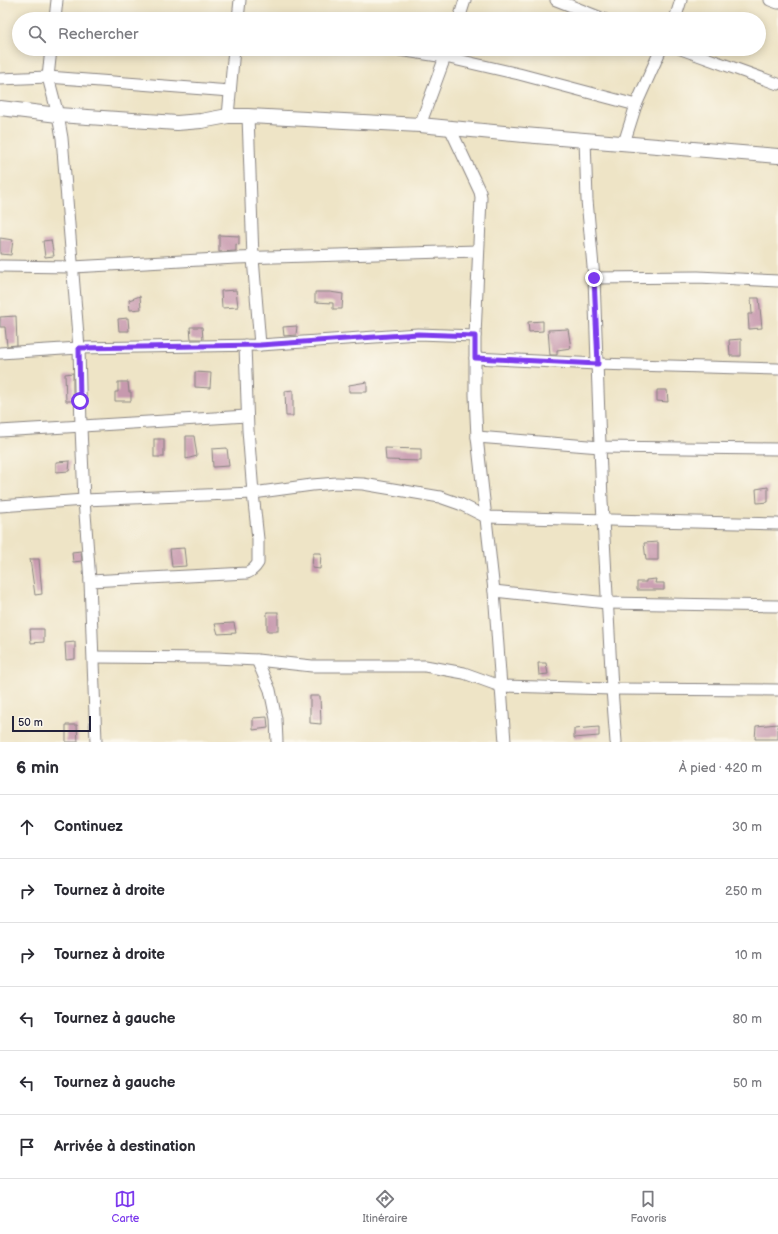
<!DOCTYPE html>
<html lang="fr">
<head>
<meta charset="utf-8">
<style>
	:root { --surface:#fff; --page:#f2f2f3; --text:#2b2b33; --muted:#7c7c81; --line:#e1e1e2; --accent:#7c3aed }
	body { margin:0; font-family:"Balsamiq Sans",sans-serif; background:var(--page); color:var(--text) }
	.scale { position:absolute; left:12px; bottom:10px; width:79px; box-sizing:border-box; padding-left:4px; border:2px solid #22223b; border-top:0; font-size:11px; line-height:14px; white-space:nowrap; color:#22223b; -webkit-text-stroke:3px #fbf7ec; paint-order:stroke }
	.stop { position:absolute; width:12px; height:12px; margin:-9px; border:3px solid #7c3aed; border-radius:50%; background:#fff }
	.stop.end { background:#7c3aed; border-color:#fff; box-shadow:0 1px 4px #0008 }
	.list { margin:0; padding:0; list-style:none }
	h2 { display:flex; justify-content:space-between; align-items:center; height:52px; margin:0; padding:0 16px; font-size:17px }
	h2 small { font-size:13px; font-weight:400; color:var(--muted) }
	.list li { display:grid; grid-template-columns:26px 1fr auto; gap:12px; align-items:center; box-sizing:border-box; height:64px; padding:0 16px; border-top:1px solid var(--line) }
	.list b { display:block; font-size:15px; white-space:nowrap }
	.list em { font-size:13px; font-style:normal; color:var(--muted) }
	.icon { flex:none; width:22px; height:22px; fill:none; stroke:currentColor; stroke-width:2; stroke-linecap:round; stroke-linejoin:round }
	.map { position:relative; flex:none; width:778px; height:742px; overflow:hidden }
	.search { position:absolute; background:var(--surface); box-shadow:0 2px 10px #0003; left:12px; right:12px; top:12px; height:44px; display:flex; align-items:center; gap:10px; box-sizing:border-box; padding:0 14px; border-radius:22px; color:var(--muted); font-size:15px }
	.sheet { height:436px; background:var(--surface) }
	nav { display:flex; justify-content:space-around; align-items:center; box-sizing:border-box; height:56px; border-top:1px solid var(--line); background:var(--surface); font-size:11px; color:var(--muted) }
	nav a { display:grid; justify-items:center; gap:2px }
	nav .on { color:var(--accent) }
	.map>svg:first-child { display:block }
</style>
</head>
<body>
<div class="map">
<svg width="778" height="742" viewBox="0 0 778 742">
	<rect width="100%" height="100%" fill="#fbf7ec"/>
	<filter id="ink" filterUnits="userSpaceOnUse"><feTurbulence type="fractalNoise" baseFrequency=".025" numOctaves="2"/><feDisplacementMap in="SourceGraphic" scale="8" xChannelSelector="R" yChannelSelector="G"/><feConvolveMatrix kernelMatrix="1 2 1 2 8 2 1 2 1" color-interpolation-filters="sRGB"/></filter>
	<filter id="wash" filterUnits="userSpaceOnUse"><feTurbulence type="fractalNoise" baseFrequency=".012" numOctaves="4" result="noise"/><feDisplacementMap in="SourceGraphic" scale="16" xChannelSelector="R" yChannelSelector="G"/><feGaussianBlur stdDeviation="0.9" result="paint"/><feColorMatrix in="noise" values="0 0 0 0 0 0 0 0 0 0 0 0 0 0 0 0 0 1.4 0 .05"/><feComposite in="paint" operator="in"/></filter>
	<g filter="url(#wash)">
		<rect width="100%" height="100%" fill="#eee4c6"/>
		<g id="blocks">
			<!-- building -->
			<g fill="#c799ae">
				<polygon points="219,235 239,236 239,245 236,244 236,251 219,252"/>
				<polygon points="0,238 13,240 11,255 0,254"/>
				<polygon points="51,240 54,256 45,257 43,241"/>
				<polygon points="236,290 238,307 222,308 221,291"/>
				<polygon points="315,292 330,292 343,294 342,309 333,309 333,303 315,302"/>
				<polygon points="140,296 141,309 130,310 129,300"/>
				<polygon points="751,298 759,298 762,328 749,329 748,314 752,314"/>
				<polygon points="16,316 17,345 7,346 5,327 0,327 0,317"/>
				<polygon points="128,318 129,331 119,331 118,319"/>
				<polygon points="543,321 543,331 529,332 528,322"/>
				<polygon points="297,326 296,335 284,336 283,327"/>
				<polygon points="190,327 202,327 203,339 191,339"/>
				<polygon points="568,329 571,348 557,350 557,355 550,355 548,330"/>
				<polygon points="741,339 741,356 730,356 729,340"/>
				<polygon points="195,372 211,373 210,388 195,387"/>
				<polygon points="73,373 73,401 66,401 65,374"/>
				<polygon points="118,382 128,382 129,392 131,392 131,401 115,401 115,392 118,392"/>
				<polygon points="367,382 367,392 349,392 349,385"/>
				<polygon points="293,390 293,416 286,416 285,391"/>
				<polygon points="657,390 667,390 668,402 657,401"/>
				<polygon points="186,436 194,436 197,456 186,459"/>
				<rect x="154" y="439" width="10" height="18"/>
				<polygon points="227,448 229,466 213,467 212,449"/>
				<polygon points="385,448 421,449 421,461 386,460"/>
				<polygon points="70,461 69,471 56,472 56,462"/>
				<polygon points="768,487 768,502 757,503 756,489"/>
				<polygon points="658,542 658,560 646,560 644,543"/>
				<polygon points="184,548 186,566 172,567 170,549"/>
				<polygon points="81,551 82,561 73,562 72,552"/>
				<polygon points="313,553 321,553 320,569 312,568"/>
				<polygon points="30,559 39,559 42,594 35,595"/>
				<polygon points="656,579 655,583 664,583 664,590 637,590 637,582 646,582 646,580"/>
				<rect x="267" y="612" width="11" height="19"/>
				<polygon points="234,623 236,633 218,634 215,624"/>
				<polygon points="30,629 44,629 44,642 31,643"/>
				<polygon points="75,642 75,659 66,660 65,643"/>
				<polygon points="538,663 546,663 548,674 539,675"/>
				<polygon points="310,696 320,696 321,724 310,723"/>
				<polygon points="267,717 268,728 253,730 253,718"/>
				<polygon points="778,724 778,739 755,739 756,726"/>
				<polygon points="66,725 77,725 78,742 66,742"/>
				<polygon points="599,727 599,736 574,738 574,729"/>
			</g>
		</g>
	</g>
	<g filter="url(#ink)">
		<use href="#blocks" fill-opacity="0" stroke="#888380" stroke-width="1"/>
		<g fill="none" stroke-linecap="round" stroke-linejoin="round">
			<defs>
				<g id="minor">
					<polyline points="556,0 604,19"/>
					<polyline points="770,0 778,3"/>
					<polyline points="55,19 57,0"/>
					<polyline points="238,19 240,0"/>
					<polyline points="459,19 465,0"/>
					<polyline points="675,19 681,0"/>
					<polyline points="51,49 48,77 58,115 62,138 79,348 81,427 84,500 90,581 96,742"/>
					<polyline points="393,49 445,57 519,74 636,105"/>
					<polyline points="681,49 778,84"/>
					<polyline points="0,79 48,77 230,91"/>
					<polyline points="228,116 234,49"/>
					<polyline points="248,116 253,258 260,345"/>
					<polyline points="420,125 448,49"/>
					<polyline points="450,128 480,192 481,197 475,336 475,395 477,437 494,591 505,742"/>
					<polyline points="585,139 587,200 594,278 602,501 612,689 616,742"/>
					<polyline points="624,143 636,105 661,49"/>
					<polyline points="0,266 73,267 236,258 478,251"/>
					<polyline points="594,278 698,277 778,281"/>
					<polyline points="0,353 79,348 260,345 418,334 475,336"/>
					<polyline points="475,358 597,364 778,369"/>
					<polyline points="0,431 247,416"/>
					<polyline points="477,437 600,447 778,449"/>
					<polyline points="0,506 84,500 253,493 312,485 337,483 363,484 440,497 460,504 486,517 778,524"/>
					<path d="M90,581L247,573C252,571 255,568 258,563V539L253,493L248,430L245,345"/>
					<polyline points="494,591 607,603 778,606"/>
					<polyline points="94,657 215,658 257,660 312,666 425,666 464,673 500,686 612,689 778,690"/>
					<polyline points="257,660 270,690 276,719 277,742"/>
				</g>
				<polyline id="tertiary" points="0,108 58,115 177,123 201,121 228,116 248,116 420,125 524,135 778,156"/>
			</defs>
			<!-- minor casing -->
			<use href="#minor" stroke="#888380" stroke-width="13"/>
			<!-- tertiary casing -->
			<use href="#tertiary" stroke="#888380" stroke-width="16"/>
			<!-- minor -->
			<use href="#minor" stroke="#fff" stroke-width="11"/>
			<!-- tertiary -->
			<use href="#tertiary" stroke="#fff" stroke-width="14"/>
		</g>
	</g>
	<g fill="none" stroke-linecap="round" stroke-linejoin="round" filter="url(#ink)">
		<!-- route -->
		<polyline stroke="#7c3aed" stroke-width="5" points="80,401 79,348 260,345 418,334 475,336 475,358 598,364 594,278"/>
	</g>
</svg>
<div class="scale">50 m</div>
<div class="stop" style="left:80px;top:401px"></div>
<div class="stop end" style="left:594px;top:278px"></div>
<div class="search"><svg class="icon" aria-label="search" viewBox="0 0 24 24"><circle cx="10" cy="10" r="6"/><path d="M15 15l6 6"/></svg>Rechercher</div>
</div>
<section class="sheet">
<h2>6 min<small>À pied · 420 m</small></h2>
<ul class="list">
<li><svg class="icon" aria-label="ahead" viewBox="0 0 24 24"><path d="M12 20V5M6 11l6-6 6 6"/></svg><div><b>Continuez</b></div><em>30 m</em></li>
<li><svg class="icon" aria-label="right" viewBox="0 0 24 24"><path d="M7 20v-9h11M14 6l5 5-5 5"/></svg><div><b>Tournez à droite</b></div><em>250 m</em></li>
<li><svg class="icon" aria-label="right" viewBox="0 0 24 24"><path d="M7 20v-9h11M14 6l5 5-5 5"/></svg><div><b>Tournez à droite</b></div><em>10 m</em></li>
<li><svg class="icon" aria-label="left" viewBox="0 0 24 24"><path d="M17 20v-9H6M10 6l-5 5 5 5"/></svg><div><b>Tournez à gauche</b></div><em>80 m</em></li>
<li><svg class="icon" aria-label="left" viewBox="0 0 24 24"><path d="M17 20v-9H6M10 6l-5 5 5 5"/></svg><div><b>Tournez à gauche</b></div><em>50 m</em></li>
<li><svg class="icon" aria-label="arrive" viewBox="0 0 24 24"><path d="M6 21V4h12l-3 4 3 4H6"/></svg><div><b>Arrivée à destination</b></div></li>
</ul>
</section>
<nav>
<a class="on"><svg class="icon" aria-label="map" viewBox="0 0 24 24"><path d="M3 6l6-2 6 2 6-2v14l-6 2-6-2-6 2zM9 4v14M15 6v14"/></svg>Carte</a>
<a><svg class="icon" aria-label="directions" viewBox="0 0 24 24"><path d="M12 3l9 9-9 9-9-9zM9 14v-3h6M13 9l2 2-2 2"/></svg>Itinéraire</a>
<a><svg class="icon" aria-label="saved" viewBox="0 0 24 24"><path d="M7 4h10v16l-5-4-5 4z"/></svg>Favoris</a>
</nav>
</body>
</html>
